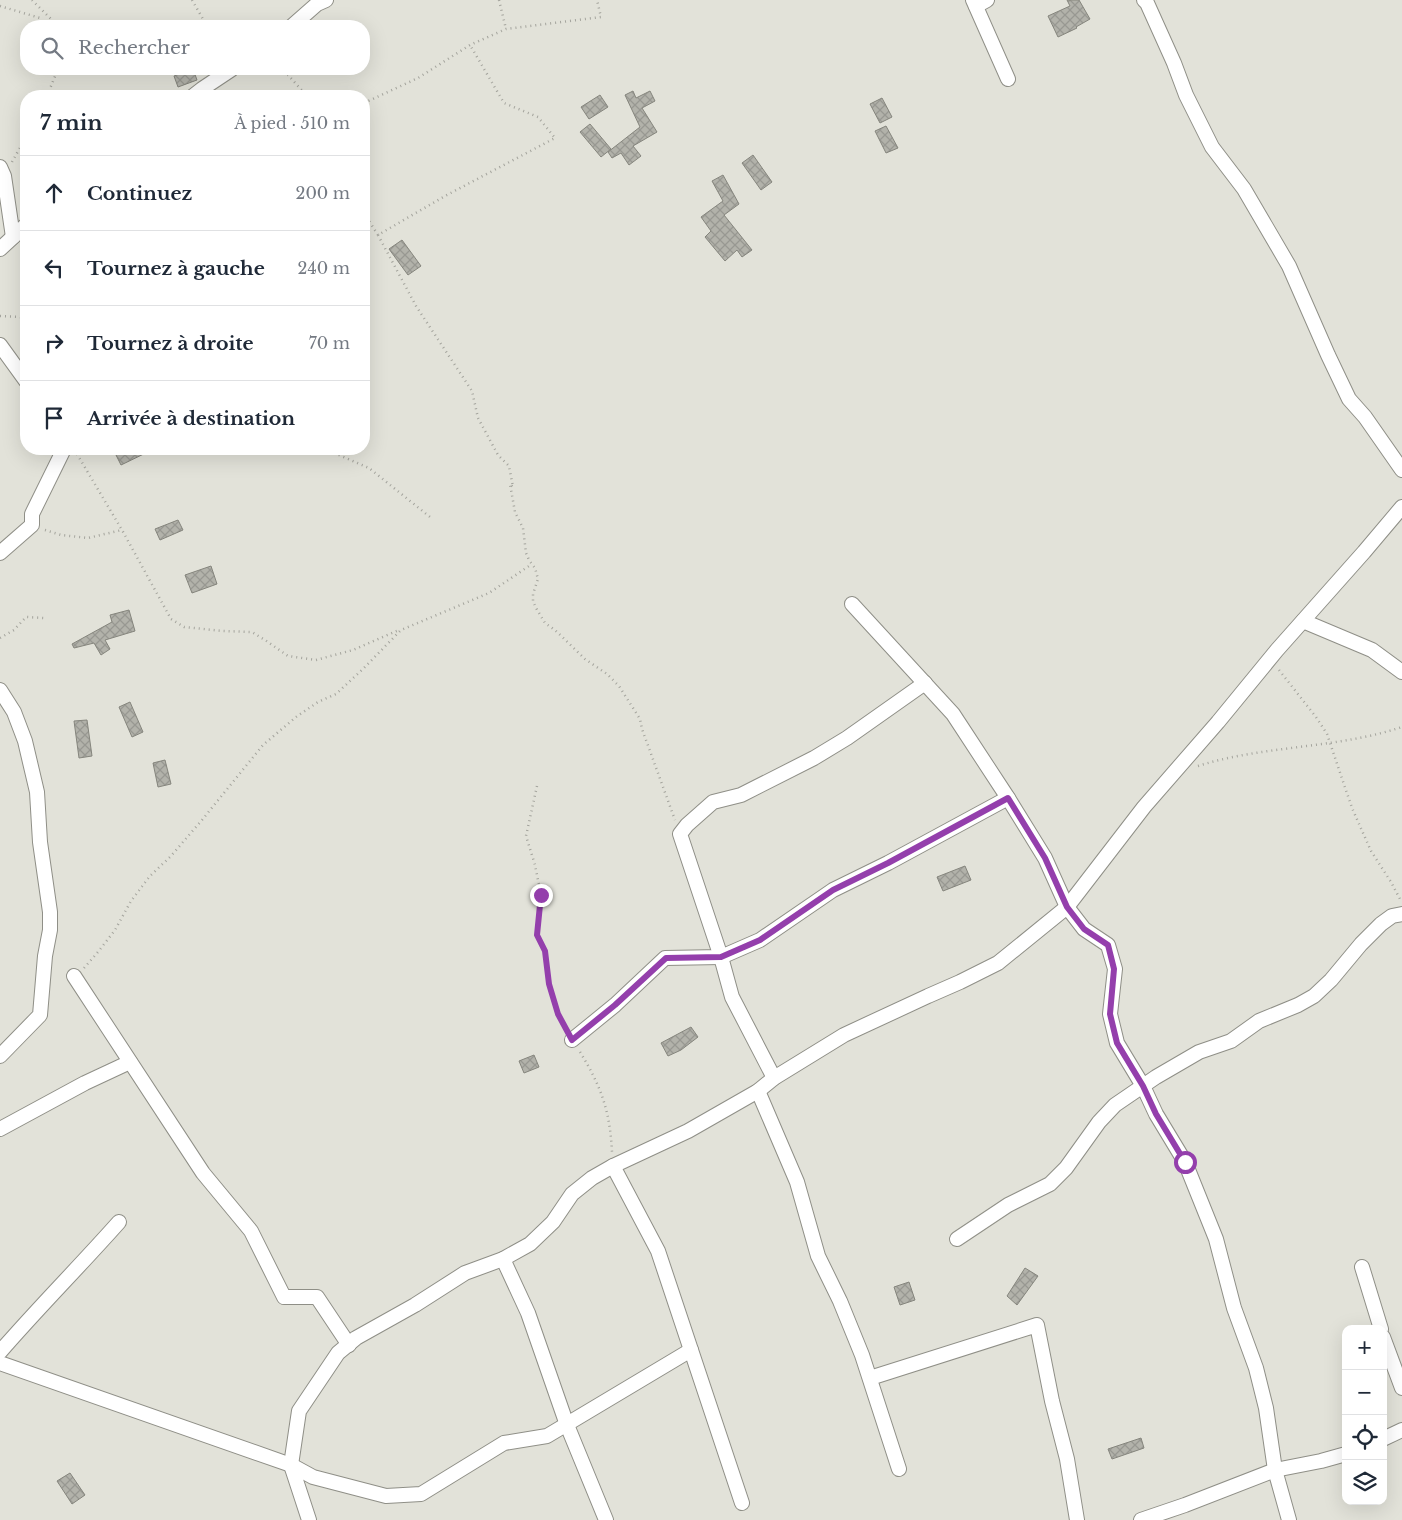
<!DOCTYPE html>
<html lang="fr">
<head>
<meta charset="utf-8">
<style>
	:root { --surface:#fff; --page:#f2f2f3; --text:#1f2937; --muted:#747a83; --line:#e0e1e3 }
	body { margin:0; font-family:"Libre Baskerville",serif; background:var(--page); color:var(--text) }
	.controls { position:absolute; right:15px; bottom:15px; display:grid; overflow:hidden; border-radius:10px; box-shadow:0 5px 20px #0002 }
	.controls button { width:45px; height:45px; display:grid; place-items:center; padding:0; border:0; border-bottom:1px solid var(--line); background:var(--surface); color:var(--text); font:25px sans-serif }
	.stop { position:absolute; width:15px; height:15px; margin:-11px; border:4px solid #943fac; border-radius:50%; background:#fff }
	.stop.end { background:#943fac; border-color:#fff; box-shadow:0 1px 5px #0008 }
	.list { margin:0; padding:0; list-style:none }
	h2 { display:flex; justify-content:space-between; align-items:center; height:65px; margin:0; padding:0 20px; font-size:21px }
	h2 small { font-size:16px; font-weight:400; color:var(--muted) }
	.list li { display:grid; grid-template-columns:32px 1fr auto; gap:15px; align-items:center; box-sizing:border-box; height:75px; padding:0 20px; border-top:1px solid var(--line) }
	.list b { display:block; font-size:19px; white-space:nowrap }
	.list em { font-size:16px; font-style:normal; color:var(--muted) }
	.icon { flex:none; width:28px; height:28px; fill:none; stroke:currentColor; stroke-width:2; stroke-linecap:round; stroke-linejoin:round }
	.map { position:relative; flex:none; width:1402px; height:1520px; overflow:hidden }
	.search { position:absolute; background:var(--surface); box-shadow:0 5px 20px #0002; left:20px; top:20px; width:350px; height:55px; display:flex; align-items:center; gap:12px; box-sizing:border-box; padding:0 18px; border-radius:20px; color:var(--muted); font-size:19px }
	.panel { position:absolute; background:var(--surface); box-shadow:0 5px 20px #0002; left:20px; top:90px; width:350px; height:365px; border-radius:20px }
	.map>svg:first-child { display:block }
</style>
</head>
<body>
<div class="map">
<svg width="1402" height="1520" viewBox="0 0 1402 1520">
	<defs>
		<pattern id="building-cross-hatch" width="8" height="8" patternUnits="userSpaceOnUse" patternTransform="scale(1.25)"><rect width="8" height="8" fill="#b2b2aa"/><path d="M0 0l8 8M0 8l8-8" fill="none" stroke="#989892"/></pattern>
	</defs>
	<rect width="100%" height="100%" fill="#e2e2d9"/>
	<!-- building -->
	<g fill="url(#building-cross-hatch)" stroke="#85857d">
		<polygon points="1067,0 1079,0 1090,19 1076,27 1077,28 1058,37 1048,16 1070,6"/>
		<polygon points="193,69 197,80 178,87 174,76"/>
		<polygon points="633,91 636,98 650,91 655,101 642,108 657,132 633,146 641,156 629,165 621,153 612,158 608,152 640,127 625,95"/>
		<polygon points="600,95 608,107 589,119 581,107"/>
		<polygon points="882,98 892,117 880,123 870,104"/>
		<polygon points="590,124 611,149 601,157 580,132"/>
		<polygon points="886,126 898,148 886,153 875,131"/>
		<polygon points="753,155 772,182 761,190 742,163"/>
		<polygon points="723,175 739,204 724,215 752,250 742,257 737,250 725,261 705,237 711,231 701,217 723,201 712,181"/>
		<polygon points="402,240 421,266 408,275 389,249"/>
		<polygon points="128,449 154,449 121,465 116,455"/>
		<polygon points="178,520 183,530 160,540 155,529"/>
		<polygon points="211,566 217,584 192,593 185,575"/>
		<polygon points="129,610 135,631 105,640 110,649 101,655 94,643 74,648 72,644 112,622 110,615"/>
		<polygon points="130,702 143,732 132,737 119,707"/>
		<polygon points="87,720 92,756 79,758 74,721"/>
		<polygon points="165,760 171,784 158,787 153,763"/>
		<polygon points="965,866 971,880 943,891 937,877"/>
		<polygon points="691,1027 698,1037 681,1050 668,1056 661,1043"/>
		<polygon points="534,1055 539,1067 524,1073 519,1061"/>
		<polygon points="1025,1268 1038,1276 1017,1305 1007,1296"/>
		<polygon points="909,1282 915,1300 900,1305 894,1287"/>
		<polygon points="1141,1438 1144,1448 1112,1459 1108,1449"/>
		<polygon points="70,1473 85,1495 72,1504 57,1481"/>
	</g>
	<g fill="none" stroke-linecap="round" stroke-linejoin="round">
		<defs>
			<g id="street">
				<polyline points="973,0 1008,79"/>
				<polyline points="1144,0 1147,3 1174,63 1186,95 1212,147 1244,189 1289,266 1328,355 1349,399 1365,417 1402,470"/>
				<polyline points="976,6 987,0"/>
				<polyline points="292,26 317,4 326,0"/>
				<polyline points="193,96 202,89 232,69"/>
				<polyline points="0,167 4,176 13,237"/>
				<polyline points="0,249 26,225"/>
				<polyline points="0,345 26,381"/>
				<polyline points="0,553 32,525 32,514 64,449"/>
				<polyline points="852,604 953,714 1008,798 1045,858 1067,907 1084,929 1108,945 1115,969 1110,1014 1117,1043 1143,1086 1156,1114 1185,1162 1216,1239 1234,1308 1256,1368 1266,1408 1275,1470 1289,1520"/>
				<polyline points="1303,621 1372,650 1402,672"/>
				<polyline points="0,690 14,712 25,741 37,792 40,842 50,912 50,930 45,956 40,1015 0,1056"/>
				<polyline points="74,976 203,1173 251,1231 284,1297 317,1297 349,1345"/>
				<polyline points="572,1040 615,1005 665,958 721,957 760,940 833,890 888,863 1008,798"/>
				<polyline points="774,1078 732,997 721,957 680,834 687,825 713,802 741,795 814,758 847,738 925,683"/>
				<polyline points="758,1091 797,1182 818,1256 840,1301 862,1355 899,1469"/>
				<polyline points="0,1129 85,1083 130,1062"/>
				<polyline points="613,1166 658,1251 742,1503"/>
				<polyline points="957,1239 1008,1205 1050,1184 1066,1168 1099,1122 1115,1105 1156,1077 1199,1052 1231,1041 1259,1021 1298,1005 1314,996 1331,980 1361,944 1381,924 1392,916 1402,914"/>
				<polyline points="503,1259 528,1313 567,1425 606,1520"/>
				<polyline points="1362,1267 1381,1329"/>
				<polyline points="1383,1337 1402,1388"/>
				<path d="M0,1352C38,1308 80,1266 119,1222"/>
				<polyline points="0,1363 291,1465 313,1477 386,1496 421,1494 504,1443 547,1436 691,1350"/>
				<polyline points="870,1378 1037,1325 1052,1401 1067,1459 1077,1520"/>
				<polyline points="1383,1439 1402,1430"/>
				<polyline points="309,1520 291,1465 299,1411 338,1353 356,1338 415,1305 465,1273 503,1259 530,1244 553,1222 572,1194 592,1178 613,1166 688,1131 758,1091 774,1078 844,1035 928,996 960,982 998,963 1067,907 1144,807 1218,722 1277,650 1364,552 1402,507"/>
				<polyline points="1141,1520 1185,1505 1275,1470 1321,1461 1346,1454"/>
			</g>
		</defs>
		<!-- street casing -->
		<use href="#street" stroke="#8f8f87" stroke-width="16"/>
		<!-- path -->
		<g stroke="#a4a49d" stroke-width="2.5" stroke-dasharray="1 4" stroke-linecap="butt">
			<polyline points="32,0 53,21 52,26"/>
			<polyline points="192,0 207,26"/>
			<polyline points="499,0 506,29"/>
			<polyline points="0,6 40,18 45,26"/>
			<polyline points="263,69 288,75 307,96"/>
			<polyline points="47,96 58,69"/>
			<polyline points="364,103 418,78 470,45 506,29 601,17 597,0"/>
			<polyline points="12,162 26,137"/>
			<polyline points="364,213 378,235 445,196 555,138 538,117 504,103 470,45"/>
			<polyline points="378,235 416,306 472,391 478,418 498,455 509,466 513,487 510,484 515,512 523,528 526,553 529,560 535,568 538,579 533,594 533,601 536,608 545,623 555,630 585,659 607,674 619,686 640,719 642,729 675,820"/>
			<polyline points="0,316 20,317 26,319"/>
			<polyline points="325,449 369,468 430,517"/>
			<polyline points="77,454 122,530 171,619 184,627 223,631 252,632 265,640 288,656 316,660 353,650 399,630"/>
			<polyline points="45,530 61,535 88,538 122,530"/>
			<polyline points="0,638 14,630 26,617 44,618"/>
			<polyline points="1279,670 1316,717 1327,734 1352,808 1371,851 1391,882 1401,901"/>
			<path d="M1198,766C1264,745 1336,749 1402,727"/>
			<polyline points="537,786 526,836 535,865 541,895 537,935 545,951 549,984 558,1014 565,1027"/>
			<polyline points="84,968 98,952 115,930 131,901 150,876 171,856 202,820 263,745 296,717 318,702 336,694 364,668 401,630 489,593 532,564"/>
			<path d="M580,1052C601,1086 610,1111 612,1152"/>
		</g>
		<!-- street -->
		<use href="#street" stroke="#fff" stroke-width="14"/>
	</g>
	<g fill="none" stroke-linecap="round" stroke-linejoin="round">
		<!-- route -->
		<polyline stroke="#943fac" stroke-width="6" points="541,895 537,935 545,951 549,984 558,1014 572,1040 615,1005 666,958 721,957 760,940 833,890 888,863 1008,798 1045,858 1067,907 1084,929 1108,945 1114,969 1110,1014 1117,1043 1143,1086 1156,1114 1185,1162"/>
	</g>
</svg>
<div class="controls">
<button>+</button>
<button>−</button>
<button><svg class="icon" aria-label="locate" viewBox="0 0 24 24"><circle cx="12" cy="12" r="6"/><path d="M12 2v4M12 18v4M2 12h4M18 12h4"/></svg></button>
<button><svg class="icon" aria-label="layers" viewBox="0 0 24 24"><path d="M12 4l9 5-9 5-9-5zM3 14l9 5 9-5"/></svg></button>
</div>
<div class="stop" style="left:1185px;top:1162px"></div>
<div class="stop end" style="left:541px;top:895px"></div>
<div class="search"><svg class="icon" aria-label="search" viewBox="0 0 24 24"><circle cx="10" cy="10" r="6"/><path d="M15 15l6 6"/></svg>Rechercher</div>
<section class="panel">
<h2>7 min<small>À pied · 510 m</small></h2>
<ul class="list">
<li><svg class="icon" aria-label="ahead" viewBox="0 0 24 24"><path d="M12 20V5M6 11l6-6 6 6"/></svg><div><b>Continuez</b></div><em>200 m</em></li>
<li><svg class="icon" aria-label="left" viewBox="0 0 24 24"><path d="M17 20v-9H6M10 6l-5 5 5 5"/></svg><div><b>Tournez à gauche</b></div><em>240 m</em></li>
<li><svg class="icon" aria-label="right" viewBox="0 0 24 24"><path d="M7 20v-9h11M14 6l5 5-5 5"/></svg><div><b>Tournez à droite</b></div><em>70 m</em></li>
<li><svg class="icon" aria-label="arrive" viewBox="0 0 24 24"><path d="M6 21V4h12l-3 4 3 4H6"/></svg><div><b>Arrivée à destination</b></div></li>
</ul>
</section>
</div>
</body>
</html>
